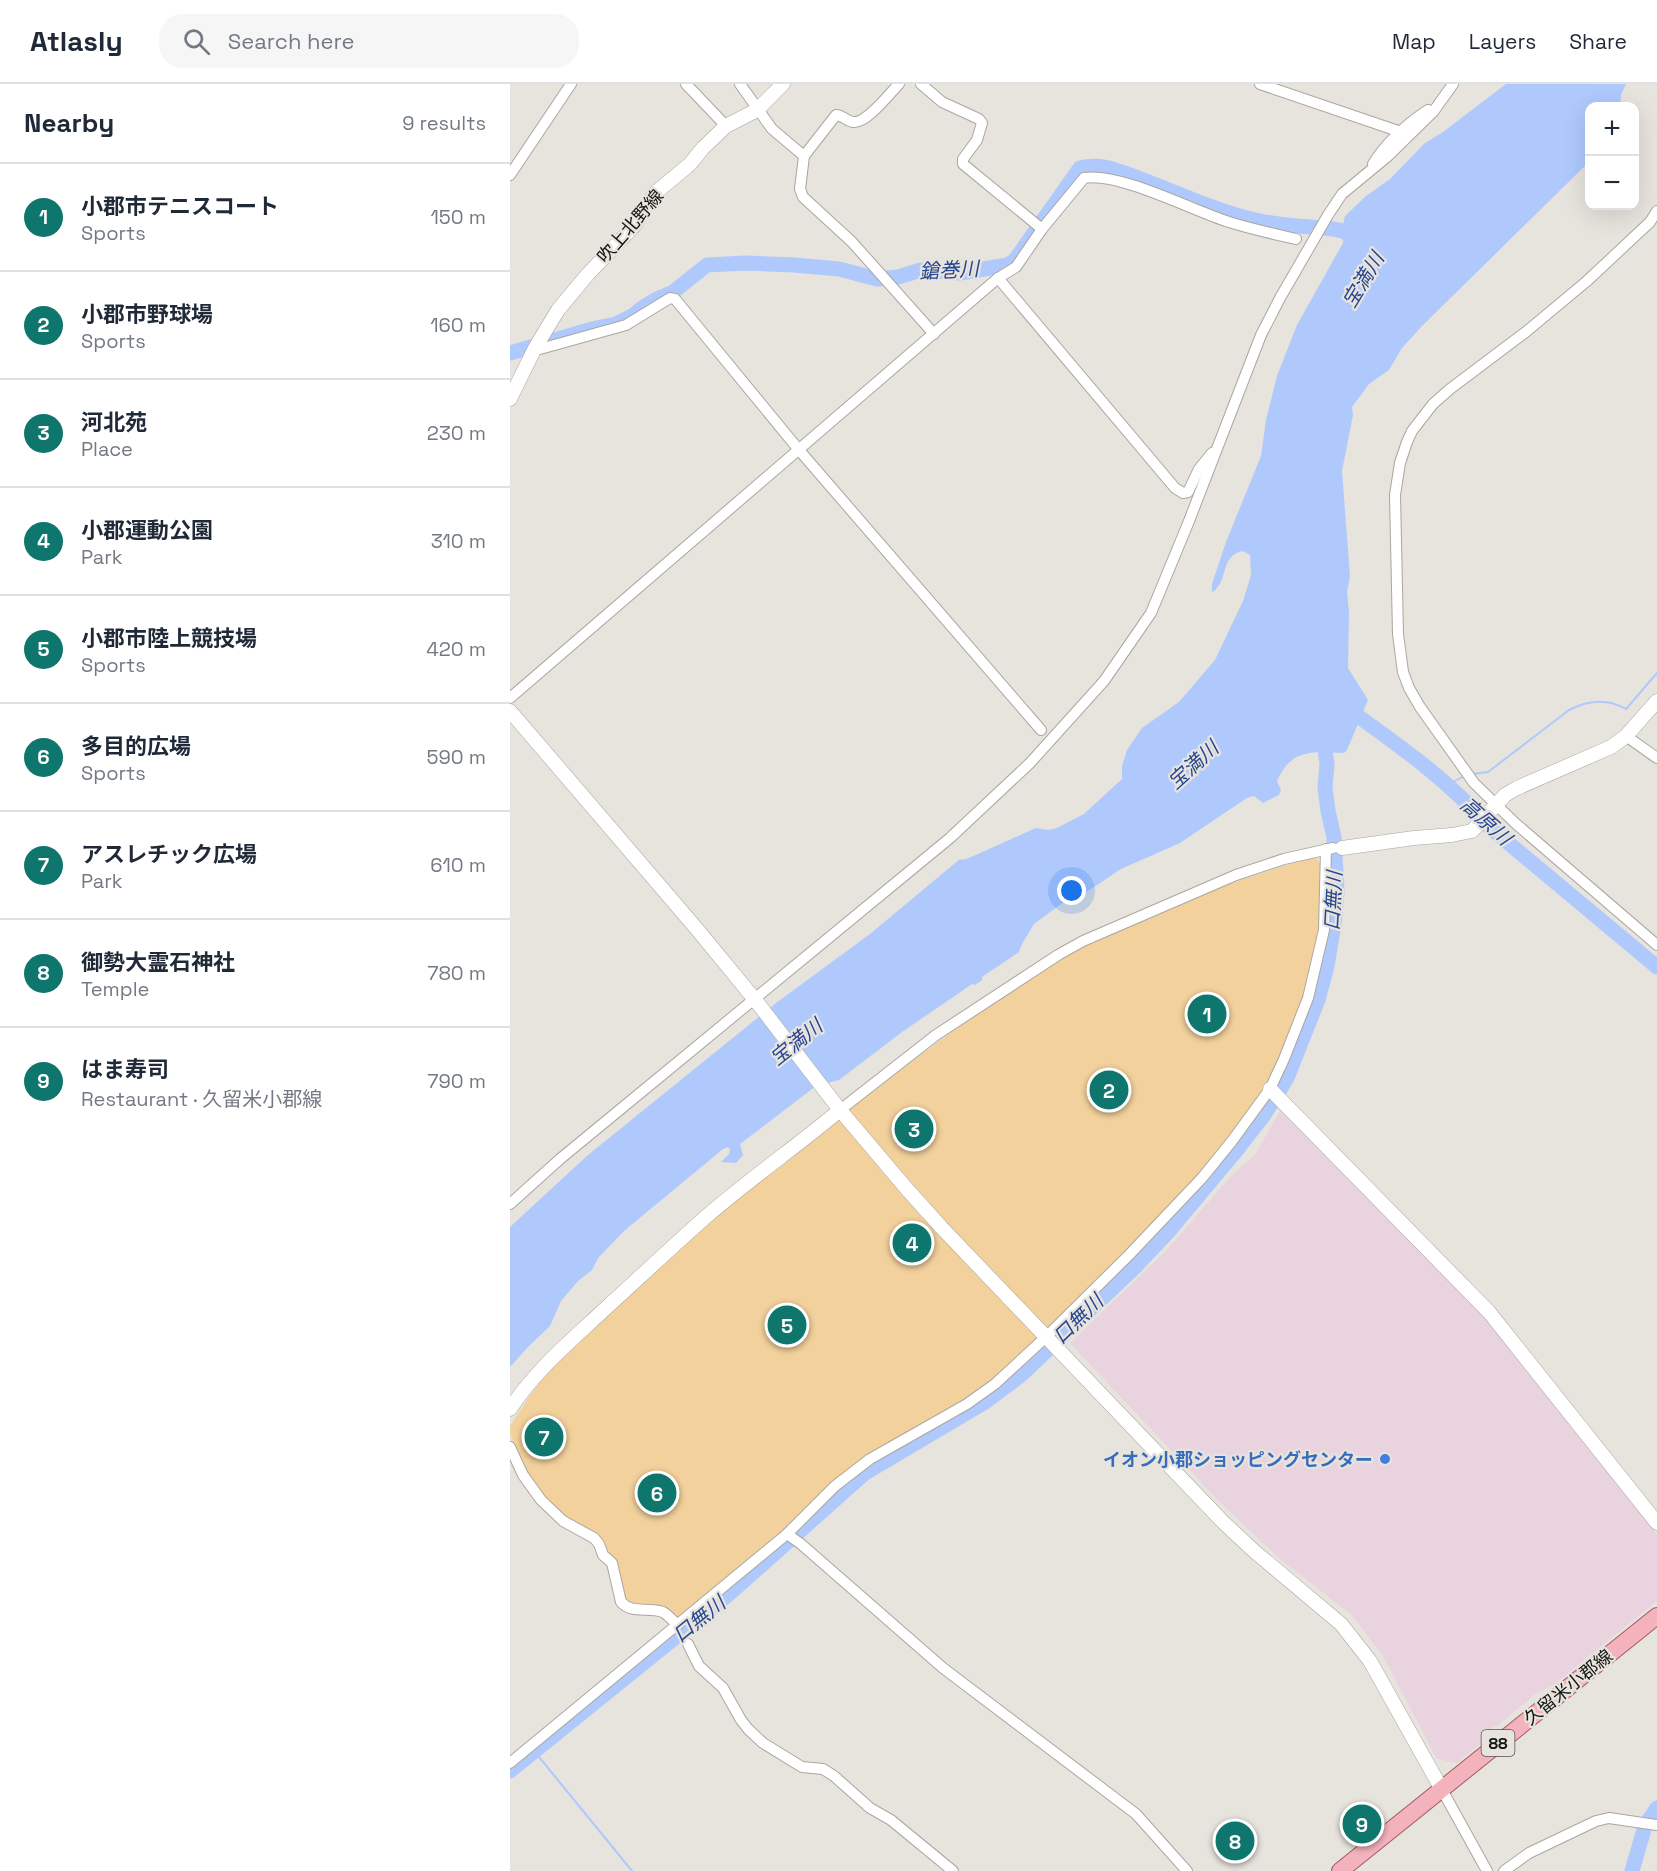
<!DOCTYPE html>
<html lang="en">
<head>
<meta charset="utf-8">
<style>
	:root { --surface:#fff; --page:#f6f6f7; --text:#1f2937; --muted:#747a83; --line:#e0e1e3; --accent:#0f766e }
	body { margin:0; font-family:"Space Grotesk","Noto Sans JP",sans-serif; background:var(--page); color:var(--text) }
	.controls { position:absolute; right:18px; top:18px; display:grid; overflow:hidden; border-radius:12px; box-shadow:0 6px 24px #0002 }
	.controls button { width:54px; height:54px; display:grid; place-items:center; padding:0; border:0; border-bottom:2px solid var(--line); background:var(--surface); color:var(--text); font:30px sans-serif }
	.you { position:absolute; left:562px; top:807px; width:21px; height:21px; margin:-15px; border:4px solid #fff; border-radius:50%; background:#1a73e8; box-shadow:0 0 0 9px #1a73e833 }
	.badge { display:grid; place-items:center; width:39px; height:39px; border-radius:50%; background:var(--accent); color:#fff; font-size:20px; font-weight:700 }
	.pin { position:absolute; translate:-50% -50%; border:3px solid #fff; box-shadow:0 2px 6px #0006 }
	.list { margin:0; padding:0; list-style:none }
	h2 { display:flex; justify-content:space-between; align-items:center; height:78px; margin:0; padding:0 24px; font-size:26px }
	h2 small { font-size:20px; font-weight:400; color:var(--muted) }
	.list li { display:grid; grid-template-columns:39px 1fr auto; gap:18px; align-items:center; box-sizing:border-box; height:108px; padding:0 24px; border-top:2px solid var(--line) }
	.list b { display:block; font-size:22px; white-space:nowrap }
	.list p { margin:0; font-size:20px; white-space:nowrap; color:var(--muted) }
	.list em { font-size:20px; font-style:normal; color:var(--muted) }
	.icon { flex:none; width:33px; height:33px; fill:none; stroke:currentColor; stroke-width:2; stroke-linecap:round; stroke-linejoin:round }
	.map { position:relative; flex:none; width:1147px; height:1787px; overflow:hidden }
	header { display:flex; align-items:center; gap:36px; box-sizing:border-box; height:84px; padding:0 30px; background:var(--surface); border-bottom:2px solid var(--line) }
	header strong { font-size:28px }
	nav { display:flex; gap:33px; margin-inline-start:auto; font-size:21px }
	.search { width:420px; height:54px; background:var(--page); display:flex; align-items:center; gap:15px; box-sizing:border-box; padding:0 21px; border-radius:24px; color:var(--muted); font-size:22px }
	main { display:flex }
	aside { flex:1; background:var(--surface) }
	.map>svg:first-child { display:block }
</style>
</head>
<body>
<header>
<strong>Atlasly</strong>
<div class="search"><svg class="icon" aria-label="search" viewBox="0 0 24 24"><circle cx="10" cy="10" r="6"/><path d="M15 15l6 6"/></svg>Search here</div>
<nav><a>Map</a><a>Layers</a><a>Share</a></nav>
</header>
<main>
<aside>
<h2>Nearby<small>9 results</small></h2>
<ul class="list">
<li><span class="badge">1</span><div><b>小郡市テニスコート</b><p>Sports</p></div><em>150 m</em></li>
<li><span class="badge">2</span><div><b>小郡市野球場</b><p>Sports</p></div><em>160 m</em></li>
<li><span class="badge">3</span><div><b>河北苑</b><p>Place</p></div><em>230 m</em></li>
<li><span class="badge">4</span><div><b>小郡運動公園</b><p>Park</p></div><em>310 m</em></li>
<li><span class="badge">5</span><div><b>小郡市陸上競技場</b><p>Sports</p></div><em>420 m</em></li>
<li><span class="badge">6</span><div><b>多目的広場</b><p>Sports</p></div><em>590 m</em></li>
<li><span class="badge">7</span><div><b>アスレチック広場</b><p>Park</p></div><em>610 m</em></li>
<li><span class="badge">8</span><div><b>御勢大霊石神社</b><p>Temple</p></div><em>780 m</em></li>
<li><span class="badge">9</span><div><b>はま寿司</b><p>Restaurant · 久留米小郡線</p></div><em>790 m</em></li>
</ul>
</aside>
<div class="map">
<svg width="1147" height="1787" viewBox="0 0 1147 1787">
	<rect width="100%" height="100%" fill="#e7e3dd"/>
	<!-- commercial -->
	<polygon fill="#e9d3df" points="770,1027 976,1233 1112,1402 1147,1451 1147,1517 1046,1599 1024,1611 986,1643 983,1642 970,1660 947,1679 927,1675 873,1572 842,1531 775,1479 738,1445 705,1413 560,1259 656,1167 722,1091 745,1071"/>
	<!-- green -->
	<polygon fill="#f2d19c" points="805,772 812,783 811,845 795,916 760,997 714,1058 702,1078 652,1134 489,1292 457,1315 359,1374 169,1536 113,1517 106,1482 30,1410 7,1371 0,1349 0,1342 17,1316 36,1290 81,1245 188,1148 260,1087 400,979 474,924 566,866 665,820 734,795"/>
	<!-- water -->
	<path fill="#afc9fd" d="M996,0H1116L1111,11L1110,22H1080L1079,78L912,242L892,264L879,286L859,300L842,323L843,331L832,387L840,492L837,508L839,527L838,584L858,616L837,666L834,669C804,668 782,663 767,697L771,706L769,711L753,719L744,712L737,714L670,759L611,785L572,811L562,812L524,840L512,860L509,868L472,893V896L465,901L462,900L392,948L329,996L306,1002L230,1060L233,1071L226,1079L211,1078L219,1070L220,1066L218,1063L213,1065L114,1147L88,1174L82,1186L68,1197L51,1217L40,1242L18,1263L0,1283V1143L78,1071L266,919L360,850L450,775L452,776L459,774L526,744L538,746L547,744L574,730L612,695V682L617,666L632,644L669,618L705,576L733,517L741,491L740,471L733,467C710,471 719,496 703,508L702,507V500L716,458L751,372L756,336L767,292L787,241L833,159V156L830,154L835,132L856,112L880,95L915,59L933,48Z"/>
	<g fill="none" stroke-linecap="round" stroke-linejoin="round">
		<!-- stream -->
		<g stroke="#afc9fd" stroke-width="2">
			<path d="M962,690L978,688L1059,626C1078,616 1097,614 1116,625L1147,589"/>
			<polyline points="938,701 954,692"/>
			<polyline points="25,1668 122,1787"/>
		</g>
		<!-- river -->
		<g stroke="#afc9fd" stroke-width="15">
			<path d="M0,269L82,245L106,240L124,231L132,224L147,215L163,208L197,181L236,179L284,181L329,185L367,195L388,193L411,186L450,189L498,181L505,176L570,84C589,79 605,85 623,92C663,107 703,126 745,136C771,142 796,142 823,145C832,146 841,150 849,152"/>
			<path d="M834,622C885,659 937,694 978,742L1147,883"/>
			<polyline points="0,1687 219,1510 355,1389 475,1318 511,1291 624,1184 659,1147 726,1067 754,1031 777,994 808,916 817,882 824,841 827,808 824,753 818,727 815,704 817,680 814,659 808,649"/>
			<polyline points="1122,1787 1135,1742 1147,1724"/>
		</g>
		<defs>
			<g id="street">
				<polyline points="176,0 216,42"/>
				<polyline points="230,0 262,45 294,72 290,105 293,113 342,158 424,250"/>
				<polyline points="411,0 432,18 469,35 472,39 467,56 453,75 453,80 532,145"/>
				<polyline points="750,0 891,48"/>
				<path d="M294,72L326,31C333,31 337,38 344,38C357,39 379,10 389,0"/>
				<path d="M863,80C876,59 897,40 918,26"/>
				<polyline points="0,91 61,0"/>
				<polyline points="1147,127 1140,138 1077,197 1017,247 940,305 923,320 902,347 897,358 890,379 885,411 888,550 893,588 899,604 910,623 964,699 1005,739 1147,861"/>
				<polyline points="488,194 665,404 673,409 678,408 689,385 702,369"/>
				<polyline points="25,264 30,265 116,241 160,214 165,215 289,366 531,646"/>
				<path d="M0,614L488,194L506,183L532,145L574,94C610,88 681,126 719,138C741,145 764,150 786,155"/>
				<polyline points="1116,652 1147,674"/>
				<polyline points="330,1026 426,951 548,871 573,857 726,791 774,775 823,764"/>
				<polyline points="0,1120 50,1075 440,754 520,679 594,597 641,529 679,437 751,251 770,214 818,131 832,110 878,72 923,28 943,0"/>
				<path d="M0,1363L13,1391L31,1416L53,1437L84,1454L89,1460L93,1471L102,1479L111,1518C123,1531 138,1522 153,1528C158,1531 163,1537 168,1541"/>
				<polyline points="277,1450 291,1460 433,1584 626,1730 677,1787"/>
				<polyline points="178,1560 189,1582 213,1604 231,1636 238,1645 253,1659 292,1683 313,1685 324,1692 360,1724 381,1736 443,1787"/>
				<polyline points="0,1679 277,1450 325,1402 360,1375 457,1320 485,1300 536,1253 619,1171 692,1094 722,1057 760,1005 774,975 798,914 814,846 816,765"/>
				<polyline points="931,1704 977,1787"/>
				<polyline points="994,1787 1019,1769 1086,1737 1099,1734 1147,1741"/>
			</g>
			<g id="secondary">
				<polyline points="0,315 25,264 48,226 78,190 124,142 144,110 180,80 193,64 216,42 247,26 273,0"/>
				<polyline points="0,627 186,844 246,917 330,1026 396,1104 431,1143 714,1439 744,1467 831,1540 860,1577 931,1704"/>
				<polyline points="832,764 904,754 942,751 962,747 995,711 1007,704 1101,663 1116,652 1147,617"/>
				<polyline points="760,1005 979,1228 1147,1439"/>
				<path d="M0,1325C26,1285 63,1255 97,1223C131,1192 164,1161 198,1131C241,1094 287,1062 330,1026"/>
			</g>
			<polyline id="primary" points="830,1787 1147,1532"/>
		</defs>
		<!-- street casing -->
		<use href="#street" stroke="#aaa6a0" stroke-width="12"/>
		<!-- secondary casing -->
		<use href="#secondary" stroke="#aaa6a0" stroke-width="15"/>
		<!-- primary casing -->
		<use href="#primary" stroke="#a25a64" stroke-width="18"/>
		<!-- street -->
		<use href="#street" stroke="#fff" stroke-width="10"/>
		<!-- secondary -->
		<use href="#secondary" stroke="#fff" stroke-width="14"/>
		<!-- primary -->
		<use href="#primary" stroke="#f4b2bc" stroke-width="16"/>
	</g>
	<!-- markers -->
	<circle fill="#3f7fe0" stroke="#e7e3dd" stroke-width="2" cx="875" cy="1375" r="6"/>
	<g text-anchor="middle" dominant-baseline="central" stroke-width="4.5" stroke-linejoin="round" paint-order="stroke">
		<!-- shield labels -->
		<rect fill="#e7e3dd" stroke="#555350" stroke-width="1.5" x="971.5" y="1646" width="33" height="26" rx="4.5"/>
		<g font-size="16" font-weight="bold" fill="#161513">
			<text x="988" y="1659">88</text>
		</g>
		<!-- street labels -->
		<g font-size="18" fill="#161513" stroke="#e7e3dd">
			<text transform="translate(120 142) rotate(-49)">吹上北野線</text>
			<text transform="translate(1058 1603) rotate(-39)">久留米小郡線</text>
		</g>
		<!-- shop labels -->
		<g font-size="18" font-weight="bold" fill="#366cbe" stroke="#e7e3dd" text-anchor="end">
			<text x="863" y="1375">イオン小郡ショッピングセンター</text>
		</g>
		<!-- water labels -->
		<g font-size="20" font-style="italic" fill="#264691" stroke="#e7e3dd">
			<text transform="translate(439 186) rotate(-3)">鎗巻川</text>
			<text transform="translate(853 196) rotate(-59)">宝満川</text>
			<text transform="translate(683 681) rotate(-42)">宝満川</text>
			<text transform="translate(976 737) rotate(42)">高原川</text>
			<text transform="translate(823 817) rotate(-87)">口無川</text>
			<text transform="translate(286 958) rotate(-39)">宝満川</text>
			<text transform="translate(568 1235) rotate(-44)">口無川</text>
			<text transform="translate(189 1535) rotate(-39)">口無川</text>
		</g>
	</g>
</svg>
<div class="controls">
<button>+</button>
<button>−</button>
</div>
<div class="you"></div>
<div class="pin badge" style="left:697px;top:930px">1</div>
<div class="pin badge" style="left:599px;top:1006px">2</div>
<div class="pin badge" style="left:404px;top:1045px">3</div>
<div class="pin badge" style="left:402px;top:1159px">4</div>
<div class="pin badge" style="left:277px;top:1241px">5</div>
<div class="pin badge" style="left:147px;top:1409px">6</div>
<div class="pin badge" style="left:34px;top:1353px">7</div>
<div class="pin badge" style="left:725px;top:1757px">8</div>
<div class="pin badge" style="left:852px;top:1740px">9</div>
</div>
</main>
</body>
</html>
